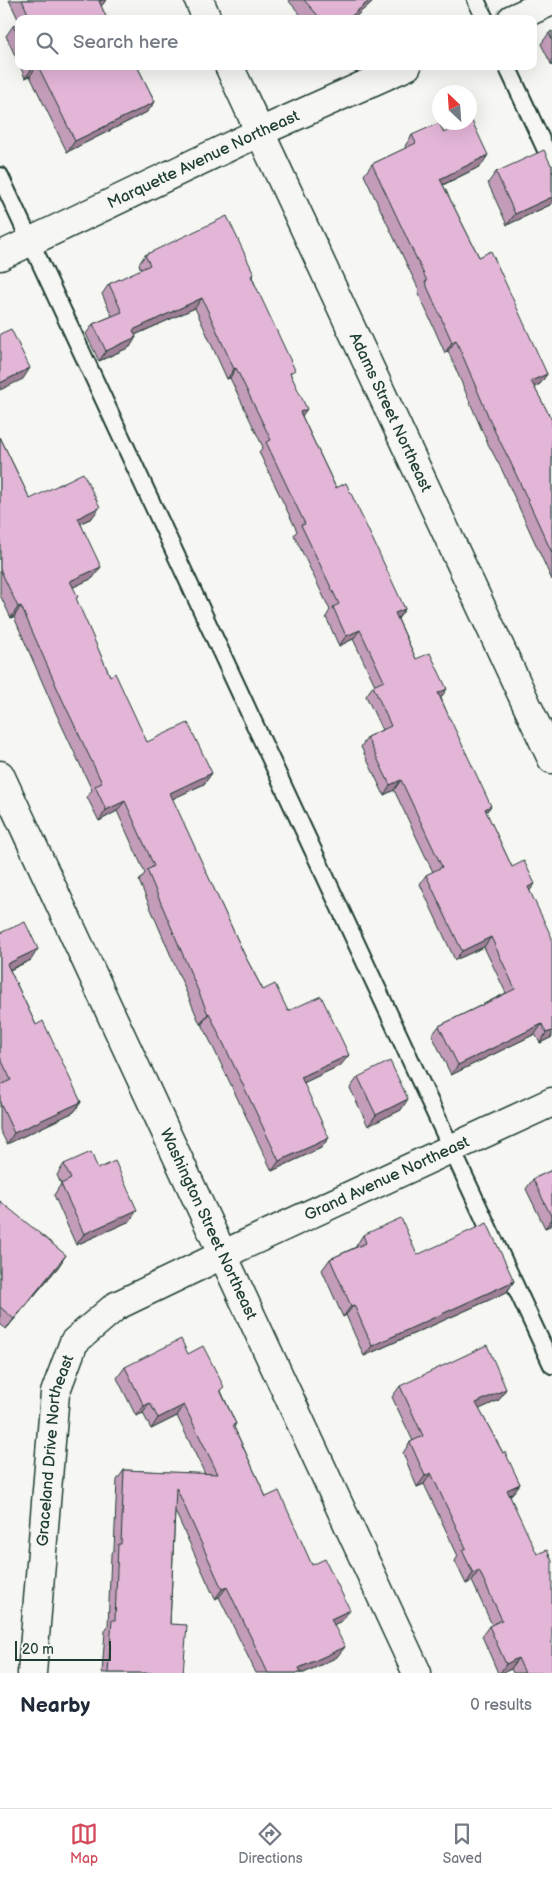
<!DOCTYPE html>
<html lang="en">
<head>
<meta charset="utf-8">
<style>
	:root { --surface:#fff; --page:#f2f2f3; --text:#1f2937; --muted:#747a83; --line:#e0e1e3; --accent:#d1495b }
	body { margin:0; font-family:"Balsamiq Sans",sans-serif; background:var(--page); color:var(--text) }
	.compass { position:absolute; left:432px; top:85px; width:45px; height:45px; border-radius:50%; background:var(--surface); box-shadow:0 5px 20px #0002; rotate:335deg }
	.scale { position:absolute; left:15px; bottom:12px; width:96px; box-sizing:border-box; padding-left:5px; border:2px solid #1f3d34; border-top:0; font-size:14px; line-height:18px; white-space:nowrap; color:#1f3d34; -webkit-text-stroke:4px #f6f6f2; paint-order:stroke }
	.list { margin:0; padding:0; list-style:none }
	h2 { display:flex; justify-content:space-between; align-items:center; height:65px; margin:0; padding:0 20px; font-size:21px }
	h2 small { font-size:16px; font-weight:400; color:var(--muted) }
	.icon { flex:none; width:28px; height:28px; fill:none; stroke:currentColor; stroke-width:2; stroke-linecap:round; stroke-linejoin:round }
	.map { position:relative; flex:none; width:552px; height:1673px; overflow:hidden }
	.search { position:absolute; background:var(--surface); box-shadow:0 5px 20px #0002; left:15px; right:15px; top:15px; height:55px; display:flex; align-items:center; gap:12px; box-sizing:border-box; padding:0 18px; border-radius:10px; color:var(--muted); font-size:19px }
	.sheet { height:135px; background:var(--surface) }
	nav { display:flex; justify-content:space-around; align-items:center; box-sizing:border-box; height:70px; border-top:1px solid var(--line); background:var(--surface); font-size:14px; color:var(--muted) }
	nav a { display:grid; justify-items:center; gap:2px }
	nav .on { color:var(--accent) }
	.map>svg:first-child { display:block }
</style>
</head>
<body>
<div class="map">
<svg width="552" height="1673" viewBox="0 0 552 1673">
	<rect width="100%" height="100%" fill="#f6f6f2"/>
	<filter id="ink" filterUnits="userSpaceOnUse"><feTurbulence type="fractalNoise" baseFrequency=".02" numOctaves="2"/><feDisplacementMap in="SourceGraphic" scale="10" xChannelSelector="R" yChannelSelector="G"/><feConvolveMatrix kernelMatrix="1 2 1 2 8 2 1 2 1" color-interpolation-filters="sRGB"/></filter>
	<g filter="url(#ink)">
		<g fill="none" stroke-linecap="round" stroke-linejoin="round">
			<defs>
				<g id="lane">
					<polyline points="476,0 485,19"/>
					<polyline points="507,66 552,163"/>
					<polyline points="0,176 552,1365"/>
				</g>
				<g id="street">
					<polyline points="199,0 207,19"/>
					<polyline points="512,19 552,1"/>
					<path id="s1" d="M229,66L552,759"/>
					<path id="s2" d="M0,256L260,132L407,66"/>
					<path id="s3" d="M32,1673L55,1393L74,1342L116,1306L222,1255L552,1102"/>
				</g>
				<g id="secondary">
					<path id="s4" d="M0,775L417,1673"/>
				</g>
			</defs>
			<!-- lane casing -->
			<use href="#lane" stroke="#1f3d34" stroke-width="20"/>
			<!-- street casing -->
			<use href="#street" stroke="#1f3d34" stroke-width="31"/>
			<!-- secondary casing -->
			<use href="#secondary" stroke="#1f3d34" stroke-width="31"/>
			<!-- lane -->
			<use href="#lane" stroke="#f6f6f2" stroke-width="16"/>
			<!-- street -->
			<use href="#street" stroke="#f6f6f2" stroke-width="28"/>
			<!-- secondary -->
			<use href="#secondary" stroke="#f6f6f2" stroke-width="28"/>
		</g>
		<!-- wall -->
		<g fill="#c39cb9" stroke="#1f3d34">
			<polygon points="9,0 106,0 101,6 107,19 19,19 19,21"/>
			<polygon points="288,0 374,0 353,19 304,19"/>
			<polygon points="19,23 19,64 6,36 13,26"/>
			<polygon points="552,31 552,66 541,44 549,33"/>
			<polygon points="20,66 137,66 155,102 147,112 67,152 30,76 25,78"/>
			<polygon points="444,133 481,166 443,185 479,257 547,374 540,384 534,387 552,420 552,580 502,470 487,442 448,351 445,353 418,292 419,290 364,175 372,164 406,148 405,146 412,135"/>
			<polygon points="551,165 552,165 552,204 507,225 488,183 496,172"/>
			<polygon points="145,255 254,274 252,277 291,375 302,416 336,488 405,609 398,619 416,659 441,698 486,812 512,867 530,891 552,1037 540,1043 535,1034 451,1075 432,1035 439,1026 506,993 484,947 455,960 420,884 426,875 433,872 394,790 384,795 361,747 367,737 382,730 366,696 373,686 375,685 353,639 339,646 326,617 330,610 294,535 297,531 259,452 263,447 230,378 227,379 195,308 135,335 136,337 130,347 99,361 86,334 93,324 112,316 102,294 109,284 141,270 139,264"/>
			<polygon points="0,437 30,499 92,518 81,523 93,578 73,587 76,600 110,676 147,742 212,773 204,784 172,799 245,956 263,990 288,1011 341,1065 303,1083 321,1148 272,1171 202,1024 200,1024 139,881 145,873 117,811 99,821 87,797 92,790 54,709 14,617 11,618 0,595"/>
			<polygon points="0,933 31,960 10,970 36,1025 81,1102 74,1112 7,1144 0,1130 0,1085 1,1085 0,1083"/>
			<polygon points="358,1077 401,1110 368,1126 350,1088"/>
			<polygon points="64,1164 98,1169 137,1210 130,1221 76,1245 54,1195 61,1184 57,1175"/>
			<polygon points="552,1170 552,1225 545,1228 526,1189 533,1179"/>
			<polygon points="0,1201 59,1266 6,1329 0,1324"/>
			<polygon points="363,1235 417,1255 514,1281 507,1292 364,1356 346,1315 343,1317 322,1270 330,1259 356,1247 356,1246"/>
			<polygon points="188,1354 221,1391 236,1424 234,1427 266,1497 312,1565 342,1621 334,1624 337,1657 304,1673 256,1673 219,1597 215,1599 175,1511 170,1624 183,1673 102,1673 105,1631 108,1626 111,1555 114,1550 117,1480 124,1470 205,1474 177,1416 151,1429 143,1413 136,1416 117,1378 125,1367"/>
			<polygon points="400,1386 499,1400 479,1409 520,1484 512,1494 510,1495 552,1673 513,1673 511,1669 502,1673 498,1673 482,1636 489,1626 492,1625 472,1581 466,1584 455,1561 458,1556 424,1484 417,1487 403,1453 410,1442 413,1441 392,1397"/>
		</g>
		<!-- shaded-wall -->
		<g fill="#9f7f96" stroke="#1f3d34">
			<polygon points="102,0 106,0 100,8 99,1"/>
			<polygon points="370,0 374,0 353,19 348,19"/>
			<polygon points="35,66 37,66 30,76 25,78 33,67"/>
			<polygon points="155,102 147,112 67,152 75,141"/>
			<polygon points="488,155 481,166 432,190 440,179"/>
			<polygon points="552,197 552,204 507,225 515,214"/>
			<polygon points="202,298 195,308 126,339 133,330"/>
			<polygon points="136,337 130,347 99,361 106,351"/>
			<polygon points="456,340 448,351 445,353 452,342"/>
			<polygon points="30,368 23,379 0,390 0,383"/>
			<polygon points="236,368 230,378 227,379 234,369"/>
			<polygon points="547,374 540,384 524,391 531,381"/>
			<polygon points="307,409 300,419 300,412"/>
			<polygon points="100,507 92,518 70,528 78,518"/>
			<polygon points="101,567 93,578 63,592 70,581"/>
			<polygon points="21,606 14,617 11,618 18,607"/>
			<polygon points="405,609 398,618 388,623 395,613"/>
			<polygon points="360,630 353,639 339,646 346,636"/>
			<polygon points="447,689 440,699 438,693"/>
			<polygon points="212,773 204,784 162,804 170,793"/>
			<polygon points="401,780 394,790 384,795 390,785"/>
			<polygon points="125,801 117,811 99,821 106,810"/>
			<polygon points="491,806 484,815 485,809"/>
			<polygon points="535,884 528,893 528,887"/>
			<polygon points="491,937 484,947 455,960 462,951"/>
			<polygon points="38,949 31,960 0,974 7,964"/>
			<polygon points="209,1013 202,1024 200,1024 208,1014"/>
			<polygon points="542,1024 535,1034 451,1075 458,1065"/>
			<polygon points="552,1031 552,1037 540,1043 546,1033"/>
			<polygon points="349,1055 341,1065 293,1088 301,1077"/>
			<polygon points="408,1099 401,1110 368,1126 376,1115"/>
			<polygon points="81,1102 74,1112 7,1144 14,1133"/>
			<polygon points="329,1138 321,1148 272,1171 279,1161"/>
			<polygon points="137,1210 130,1221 76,1245 84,1234"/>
			<polygon points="552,1219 552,1225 545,1228"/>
			<polygon points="66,1255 59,1266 6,1329 14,1319"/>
			<polygon points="514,1281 507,1292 364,1356 372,1346"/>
			<polygon points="354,1305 346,1315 343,1317 351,1306"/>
			<polygon points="506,1389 499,1400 469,1414 476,1403"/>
			<polygon points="150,1403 143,1413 136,1416 144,1406"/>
			<polygon points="184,1405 177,1416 151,1429 158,1418"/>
			<polygon points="431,1473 424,1484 417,1487 425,1476"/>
			<polygon points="520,1484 512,1494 499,1500 507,1490"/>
			<polygon points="479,1570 472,1581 466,1584 473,1573"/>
			<polygon points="227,1587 219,1597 215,1599 222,1589"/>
			<polygon points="350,1610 342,1621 324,1629 331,1619"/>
			<polygon points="345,1647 337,1657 304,1673 296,1673 299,1668"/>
			<polygon points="518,1658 511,1669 502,1673 500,1673 506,1664"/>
		</g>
		<!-- building -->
		<g fill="#e3b5d7" stroke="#1f3d34">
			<polygon points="22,0 102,0 99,1 107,19 28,19 30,18"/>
			<polygon points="304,0 370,0 348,19 321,19"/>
			<polygon points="19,23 19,38 13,26"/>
			<polygon points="552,31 552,40 549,33"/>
			<polygon points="38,66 137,66 155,102 75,141"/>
			<polygon points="471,119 488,155 440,179 479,257 491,251 547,374 531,381 552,420 552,553 509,459 495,432 456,340 452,342 425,282 427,281 372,164 416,143 412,135 439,123 444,133 464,122 470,122 470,120"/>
			<polygon points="544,150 551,165 552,165 552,197 515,214 496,172"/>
			<polygon points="227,216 254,274 251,276 295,370 290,373 307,409 300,412 336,488 346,483 373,540 405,609 395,613 416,659 430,653 447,689 438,693 491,806 485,809 512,867 524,861 535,884 528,887 552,938 552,1031 546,1033 542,1024 458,1065 439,1026 515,989 491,937 462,951 426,875 442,867 401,780 390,785 367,737 391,726 373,686 384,681 360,630 346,636 333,607 339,604 301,525 305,524 266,442 271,440 236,368 234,369 202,298 133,330 136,337 106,351 93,324 122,312 109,284 150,265 145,255"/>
			<polygon points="11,329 30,368 0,383 0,334"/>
			<polygon points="0,437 30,499 83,473 100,507 78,518 101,567 70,581 78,597 76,598 110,676 115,673 147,742 188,723 212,773 170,793 245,956 263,990 275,984 288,1011 321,996 349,1055 301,1077 329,1138 279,1161 209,1013 208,1014 147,870 154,866 125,801 106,810 95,786 102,783 62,699 21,606 18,607 0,569"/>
			<polygon points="25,922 38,949 7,964 36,1025 43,1021 81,1102 14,1133 0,1103 0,1085 11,1080 0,1057 0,933"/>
			<polygon points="390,1061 408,1099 376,1115 358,1077"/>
			<polygon points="91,1152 98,1169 115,1161 137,1210 84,1234 61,1184 71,1179 64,1164"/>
			<polygon points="552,1170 552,1218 533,1179"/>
			<polygon points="0,1201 66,1255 14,1319 0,1307"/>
			<polygon points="401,1218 417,1255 487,1223 514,1281 372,1346 354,1305 351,1306 330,1259 366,1243 363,1235"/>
			<polygon points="181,1339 188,1354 203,1346 224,1387 220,1390 236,1424 233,1425 266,1497 279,1491 312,1565 325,1559 350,1610 331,1619 345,1647 299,1668 301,1673 268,1673 227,1587 222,1589 176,1487 170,1624 187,1625 183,1673 108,1673 112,1620 115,1620 118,1544 121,1544 124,1470 218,1474 184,1405 158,1418 150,1403 144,1406 125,1367"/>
			<polygon points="487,1345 506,1389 476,1403 503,1453 505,1452 520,1484 507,1490 537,1554 547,1550 552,1561 552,1673 525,1673 518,1658 506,1664 489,1626 502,1620 479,1570 473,1573 462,1550 466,1548 431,1473 425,1476 410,1442 423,1436 400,1386"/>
		</g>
	</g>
	<g text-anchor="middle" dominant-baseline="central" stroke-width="4.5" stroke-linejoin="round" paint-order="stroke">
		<!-- street labels -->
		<g font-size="16" fill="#1f3d34" stroke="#f6f6f2">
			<text stroke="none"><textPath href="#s2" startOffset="225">Marquette Avenue Northeast</textPath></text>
			<text stroke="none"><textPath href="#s1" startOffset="382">Adams Street Northeast</textPath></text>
			<text stroke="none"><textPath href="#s3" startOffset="690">Grand Avenue Northeast</textPath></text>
			<text stroke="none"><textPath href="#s4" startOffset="495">Washington Street Northeast</textPath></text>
			<text stroke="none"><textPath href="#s3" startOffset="224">Graceland Drive Northeast</textPath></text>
		</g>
	</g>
</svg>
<svg class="compass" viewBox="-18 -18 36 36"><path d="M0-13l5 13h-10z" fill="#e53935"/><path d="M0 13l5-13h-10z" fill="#747a83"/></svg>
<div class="scale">20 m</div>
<div class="search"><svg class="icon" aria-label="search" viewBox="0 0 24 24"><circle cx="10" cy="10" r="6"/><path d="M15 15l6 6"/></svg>Search here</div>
</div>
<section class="sheet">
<h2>Nearby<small>0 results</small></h2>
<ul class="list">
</ul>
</section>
<nav>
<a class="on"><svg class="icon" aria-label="map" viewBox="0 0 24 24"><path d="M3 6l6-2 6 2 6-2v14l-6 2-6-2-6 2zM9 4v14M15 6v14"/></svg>Map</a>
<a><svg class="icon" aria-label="directions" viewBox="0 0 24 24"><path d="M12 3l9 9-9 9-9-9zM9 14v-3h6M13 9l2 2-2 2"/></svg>Directions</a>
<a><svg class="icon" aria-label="saved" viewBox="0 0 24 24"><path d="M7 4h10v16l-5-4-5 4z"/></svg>Saved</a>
</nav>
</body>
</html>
